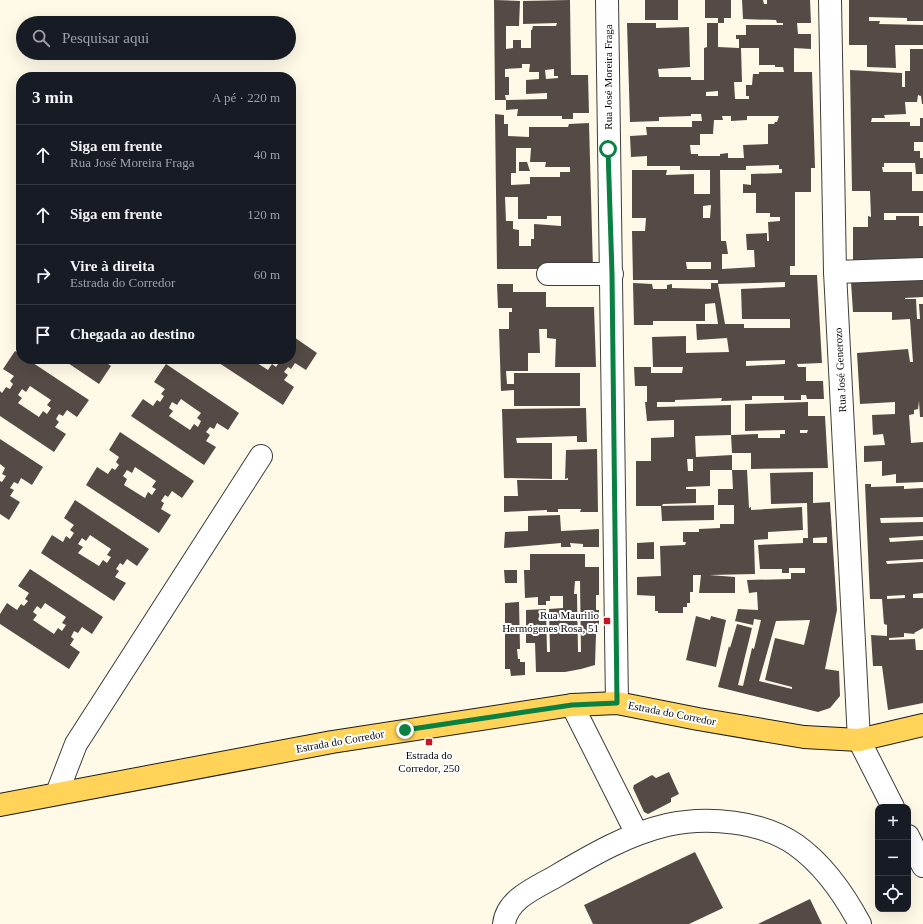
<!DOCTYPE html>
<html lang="pt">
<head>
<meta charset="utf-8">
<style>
	:root { --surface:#171b24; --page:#242831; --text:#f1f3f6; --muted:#9ea1a6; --line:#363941 }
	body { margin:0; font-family:Georgia,serif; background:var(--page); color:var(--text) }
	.controls { position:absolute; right:12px; bottom:12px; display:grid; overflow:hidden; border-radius:8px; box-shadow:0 4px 16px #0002 }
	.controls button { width:36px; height:36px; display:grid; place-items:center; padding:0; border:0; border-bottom:1px solid var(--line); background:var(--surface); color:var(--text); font:20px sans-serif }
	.stop { position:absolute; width:12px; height:12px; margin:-9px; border:3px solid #0b8043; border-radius:50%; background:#fff }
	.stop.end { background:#0b8043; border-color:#fff; box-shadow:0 1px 4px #0008 }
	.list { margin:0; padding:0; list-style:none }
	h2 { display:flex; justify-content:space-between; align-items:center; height:52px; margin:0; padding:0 16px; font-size:17px }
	h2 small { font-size:13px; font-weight:400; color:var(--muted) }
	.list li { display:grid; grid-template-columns:26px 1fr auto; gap:12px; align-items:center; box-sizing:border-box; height:60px; padding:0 16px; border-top:1px solid var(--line) }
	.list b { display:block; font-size:15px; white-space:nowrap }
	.list p { margin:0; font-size:13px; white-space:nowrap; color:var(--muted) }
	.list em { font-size:13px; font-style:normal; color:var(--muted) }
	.icon { flex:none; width:22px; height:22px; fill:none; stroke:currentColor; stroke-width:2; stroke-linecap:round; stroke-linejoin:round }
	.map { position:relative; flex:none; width:923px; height:924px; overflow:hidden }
	.search { position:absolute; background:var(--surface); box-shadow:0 4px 16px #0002; left:16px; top:16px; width:280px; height:44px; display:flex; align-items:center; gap:10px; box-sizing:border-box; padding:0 14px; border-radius:22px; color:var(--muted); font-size:15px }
	.panel { position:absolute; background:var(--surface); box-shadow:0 4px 16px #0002; left:16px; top:72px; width:280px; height:292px; border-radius:16px }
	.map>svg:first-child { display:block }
</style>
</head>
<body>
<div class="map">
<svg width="923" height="924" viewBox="0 0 923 924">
	<rect width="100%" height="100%" fill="#fffae8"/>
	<!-- building -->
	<g fill="#544b46" fill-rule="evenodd">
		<path d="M494,0L520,1L519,26H506V49L513,48V40H521V48H531V30H532L533,26H556L557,23L523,24V1L570,0L571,75H588L589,113H573V119H562V116H517L518,109L506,110V100H495ZM522,64H530L529,72H539V79L526,80V94L547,93V99L506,100L505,95H509V77H505V69L522,68ZM554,69V76H558V78L546,79L545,70Z"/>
		<rect x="645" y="0" width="33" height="20"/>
		<polygon points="705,0 731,0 731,18 724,18 724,23 718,23 718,18 705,18"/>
		<path d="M742,0H763L764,4H767V0H810L811,23H797L798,34H811V49L794,48V72H812L815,168H811V192H795V266H790V275H817L822,363L797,364L798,367H806V381H823L824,399H807L806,395H801V400H784V396H752V400L721,401L722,398L675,400V402H657V407L731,405V435L695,436L696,457L732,455V470H747L749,508L751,507V510L802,507L803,530L768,532V539L754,540L755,574L709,575L735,577V593H699L701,575H693V592H690V603H687V607H683V613H658V611H655V596L637,595V577L661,576L660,546L685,545L686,542H683V532H699V529L720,528V524H734V505H718V489H733L732,470H710V486L686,487V489H696V503L663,504L662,506L714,505V520L662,521L661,506H636V461H651V438L674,437V420L647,421L645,402H647V386H635L634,367H651V373H682L683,367H653L652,337L686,336V353L729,352L727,338L697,340L696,324H718L715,303L705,304V321H653V325H634L633,283L652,284L653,289H667V285L672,284V288L711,289V283H718V280H633L632,231H645L646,218H632V170H667L666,175L694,174V194H710V170H680V166H647V156L631,157L630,136L647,135L646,127H692V121H702L701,114H691V116L659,117V121L630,122L627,23H656V28L689,27L690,67L658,69L659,77H691V80H704V48L707,47V23H718V47L739,48V39H736V35H746V25H783V23H777L776,20L743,19ZM741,48H759V65H775V67H783L784,72H759V74H753L752,85H746V96H749V99H735L734,82H742ZM718,91V96H706V92ZM722,116H731V121L747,120V116H779L777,122H775L774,124H768V144L743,145L744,158H728V153L720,154V156H698V154H691L690,145H700V134H713L714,120H723ZM779,165V169H782V173L751,174V185L743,184V193H756V213H770V217H780V221L768,222L769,241H767V233L746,234L747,250H754L755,267L722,269V254H728L726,241H721L720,170H746V166ZM711,205L710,218H703V206ZM686,262H711V269H687ZM785,282V287L741,289L742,319H790V328H744V324H725L718,284ZM785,360V364L746,366V361ZM687,459H693V471H688Z"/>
		<polygon points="849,0 923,0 923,21 907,21 907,18 869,17 869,21 880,21 879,24 923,25 923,45 895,45 896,68 867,67 867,45 849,45"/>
		<polygon points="910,49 923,49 923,104 922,104 921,96 918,95 917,102 905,102 906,114 884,115 885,118 872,118 871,122 910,122 910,126 920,126 920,118 923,118 923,142 914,142 914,151 920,151 920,158 923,158 923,174 916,174 915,163 884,163 884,167 882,167 883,172 912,172 912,191 923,191 923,213 884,213 884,220 896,220 896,216 919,216 919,226 923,226 923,261 853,264 853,227 868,227 868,216 871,217 870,191 852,191 850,70 902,73 902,87 905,87 905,71 910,71"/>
		<path d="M495,114L504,115V124H508V136L529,137V127H568L569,124L589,123L593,269H497ZM516,148H531L530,162H546L545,167H570V172H560V177H530V184L511,185V173H516ZM505,197H518V219H547V216H561V226L534,224V239H531V246H519V230L513,229V221H506Z"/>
		<polygon points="519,162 527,162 530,171 519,171"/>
		<polygon points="923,279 923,297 905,298 905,299 916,299 917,319 920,319 919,304 923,304 923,417 920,417 919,401 918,409 914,410 914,414 909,415 911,443 923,442 923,482 896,483 896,474 882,476 882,461 864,462 864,446 885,445 883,434 873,435 872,415 895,414 895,402 860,404 857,353 908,349 910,362 913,362 910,319 892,320 892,312 853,312 851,282"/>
		<polygon points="497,284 513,284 513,292 546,292 546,307 594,307 596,367 555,367 556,339 547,338 547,329 539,329 540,353 528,353 528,371 506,371 507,384 514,384 514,373 580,373 580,406 514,406 514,390 501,391 499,329 509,329 509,312 512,312 512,308 498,308"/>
		<polygon points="291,335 317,353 306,370 295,363 291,369 288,367 284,372 288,375 284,380 294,387 283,405 213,359 251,359 268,370 272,364 276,367 280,361 276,359 291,359"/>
		<path d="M15,351L21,355V359H27L89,400L77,417L67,410L63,416L59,414L56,419L59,422L55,427L66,434L54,452L0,416V391L2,393L6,387L10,389L13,384L10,381L14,376L3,369ZM30,386L51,400L47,405L51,408L47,414L43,411L39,417L18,403L22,398L18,395L22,389L26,392Z"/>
		<polygon points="62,359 101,359 111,366 99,384"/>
		<path d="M166,364L239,413L228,430L217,423L214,429L210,427L206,432L210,435L206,441L216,447L204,465L131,416L143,399L153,406L157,400L160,402L164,396L161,394L165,389L154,382ZM181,399L201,413L197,418L201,421L198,427L194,424L190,430L169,416L173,411L169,408L172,402L177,405Z"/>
		<path d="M808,402V416H825L828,468L751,469V453H732L731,435L758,434V438H780V434H785V430L745,431V404ZM800,430H808L807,433H800Z"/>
		<polygon points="586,408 587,442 577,442 577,436 516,438 517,443 552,443 552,479 504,478 502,409"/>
		<path d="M120,432L194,481L182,498L172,491L168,497L165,495L161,501L164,503L161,509L171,515L159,533L86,485L97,467L108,474L112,468L115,470L119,465L116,462L119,457L109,450ZM135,467L156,481L152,487L156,489L152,495L148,492L145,498L124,485L127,479L123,476L127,470L132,473Z"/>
		<polygon points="0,439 43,467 32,485 21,478 18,484 14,482 10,488 14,490 10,496 20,502 9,520 0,514 0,481 2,482 6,476 2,474 5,468 0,464"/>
		<polygon points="597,449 598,512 580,512 581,509 558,509 558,512 547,512 547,510 504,512 504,496 518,496 517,480 568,480 568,478 565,479 566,450"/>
		<path d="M813,472V503L830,502L837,610L825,669L839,671L840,696L830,708L818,712L718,687L729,646L730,648L737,624L752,628L738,685L743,686L752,648L754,649L761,620L754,619L753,625L735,621L738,609L758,610L757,592L749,593L747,580L791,579V573H805V568H789V573H782V569H760L758,545L803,543V538H808L807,503L771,504L770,473ZM827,537V543H813V538ZM810,620L804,645L775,638L765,680L792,687V689L759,681L776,621Z"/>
		<path d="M865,484H871V487L904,486V489L923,488V517L880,518L881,523L923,522V536L889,538L890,542L923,540V559L886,561L887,564L923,562V593L913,594V598H923V628L914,633L915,634L904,633V637L889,638V640L915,639L916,650H923V703L888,710L882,666H873L871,635L887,636V625L884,624L882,599H870ZM905,595V598L887,599V596Z"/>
		<path d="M75,500L149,549L137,566L127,559L123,565L120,563L116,569L119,571L115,577L126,583L114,601L41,553L52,535L63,542L66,536L70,539L74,533L70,530L74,525L64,518ZM90,535L111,549L107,555L111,557L107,563L103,560L99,566L78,553L83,547L78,544L82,538L86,541Z"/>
		<polygon points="560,515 561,531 599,529 599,547 583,547 583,544 570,543 571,547 561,547 561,543 504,548 505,532 528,531 528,516"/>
		<polygon points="654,542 654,559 637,559 637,543"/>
		<path d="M530,554H585V567H599V595H596V610H599V634H596L595,665L581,669L565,672H536L535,643H526V610L546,609L547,652H550L549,609L563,608V596H550V601H546V605H538V597L525,598L524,570H530ZM575,581H580L581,652H578L577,594H574Z"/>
		<path d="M30,569L103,617L92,634L82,627L78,633L74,631L71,637L74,639L70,645L80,652L69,669L0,624V614L7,603L17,610L21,604L24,606L28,601L25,599L29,593L18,586ZM45,603L66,617L62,623L66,625L62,631L58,628L54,634L33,620L37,615L33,612L37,606L41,609Z"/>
		<polygon points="504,570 517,570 517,583 505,583"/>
		<polygon points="519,602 520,649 517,649 518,659 520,659 520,662 525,662 525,675 511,676 510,669 505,669 505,603"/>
		<polygon points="696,616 710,620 711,616 726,620 716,667 686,660"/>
		<polygon points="669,772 679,794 671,798 671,802 648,814 644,812 633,788 634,785 652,775 656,778"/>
		<polygon points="695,852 723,908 689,924 593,924 584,905"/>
		<polygon points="810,899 822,924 758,924"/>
	</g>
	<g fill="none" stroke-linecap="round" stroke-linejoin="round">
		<defs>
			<g id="minor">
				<polyline points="607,0 617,703"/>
				<polyline points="830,0 835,272 859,740 893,807"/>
				<polyline points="835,272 923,269"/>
				<polyline points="548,274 612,274"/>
				<polyline points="572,705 637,834"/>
				<polyline points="57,793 76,744 261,456"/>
				<polyline points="908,836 923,866"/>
				<path d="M504,924C507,898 538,887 558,875C592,855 628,834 667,825C707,816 762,821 796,845C824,865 844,894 860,924"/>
			</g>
			<polyline id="major" points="0,805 332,742 572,705 617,703 698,719 804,737 859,740 923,725"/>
		</defs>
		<!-- minor casing -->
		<use href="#minor" stroke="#3d3d3d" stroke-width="24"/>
		<!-- major casing -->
		<use href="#major" stroke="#1b1b1b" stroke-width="24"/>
		<!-- minor -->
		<use href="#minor" stroke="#fff" stroke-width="22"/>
		<!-- major -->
		<use href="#major" stroke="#ffd258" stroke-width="22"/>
	</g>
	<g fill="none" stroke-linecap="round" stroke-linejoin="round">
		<!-- route -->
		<polyline stroke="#0b8043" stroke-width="5" points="405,730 572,705 617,703 612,274 608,149"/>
	</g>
	<!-- markers -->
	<g fill="#c61623" stroke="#fff" stroke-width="1.5">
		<rect x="603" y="617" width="8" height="8" rx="2"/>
		<rect x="425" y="738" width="8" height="8" rx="2"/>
	</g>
	<g text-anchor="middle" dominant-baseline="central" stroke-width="4" stroke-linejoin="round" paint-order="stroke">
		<!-- street labels -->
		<g font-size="11" fill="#0a0a0a" stroke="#fff">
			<text transform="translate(608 77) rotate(-90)">Rua José Moreira Fraga</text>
			<text transform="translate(840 370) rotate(-93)">Rua José Generozo</text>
			<text transform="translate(672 713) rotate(11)">Estrada do Corredor</text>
			<text transform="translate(340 741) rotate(-10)">Estrada do Corredor</text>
		</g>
		<!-- poi labels -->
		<g font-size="11" fill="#0a0a0a" stroke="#fff" text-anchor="end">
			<text x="599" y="615">Rua Maurilio<tspan x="599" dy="13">Hermógenes Rosa, 51</tspan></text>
			<text x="429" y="755" text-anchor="middle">Estrada do<tspan x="429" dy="13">Corredor, 250</tspan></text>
		</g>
	</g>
</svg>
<div class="controls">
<button>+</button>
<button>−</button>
<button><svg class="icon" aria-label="locate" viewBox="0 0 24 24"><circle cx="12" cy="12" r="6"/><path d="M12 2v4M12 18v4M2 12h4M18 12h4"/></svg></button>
</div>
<div class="stop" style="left:608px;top:149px"></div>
<div class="stop end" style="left:405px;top:730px"></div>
<div class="search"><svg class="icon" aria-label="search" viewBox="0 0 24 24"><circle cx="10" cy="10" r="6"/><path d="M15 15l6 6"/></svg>Pesquisar aqui</div>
<section class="panel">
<h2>3 min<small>A pé · 220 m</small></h2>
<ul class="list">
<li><svg class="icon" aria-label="ahead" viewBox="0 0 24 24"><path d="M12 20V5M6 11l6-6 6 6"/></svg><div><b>Siga em frente</b><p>Rua José Moreira Fraga</p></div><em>40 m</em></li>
<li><svg class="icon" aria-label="ahead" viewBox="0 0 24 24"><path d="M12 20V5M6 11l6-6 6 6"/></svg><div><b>Siga em frente</b></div><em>120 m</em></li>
<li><svg class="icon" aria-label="right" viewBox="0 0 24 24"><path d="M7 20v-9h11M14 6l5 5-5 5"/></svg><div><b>Vire à direita</b><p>Estrada do Corredor</p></div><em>60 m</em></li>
<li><svg class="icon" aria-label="arrive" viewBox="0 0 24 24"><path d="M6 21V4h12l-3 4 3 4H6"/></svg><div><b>Chegada ao destino</b></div></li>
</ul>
</section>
</div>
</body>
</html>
